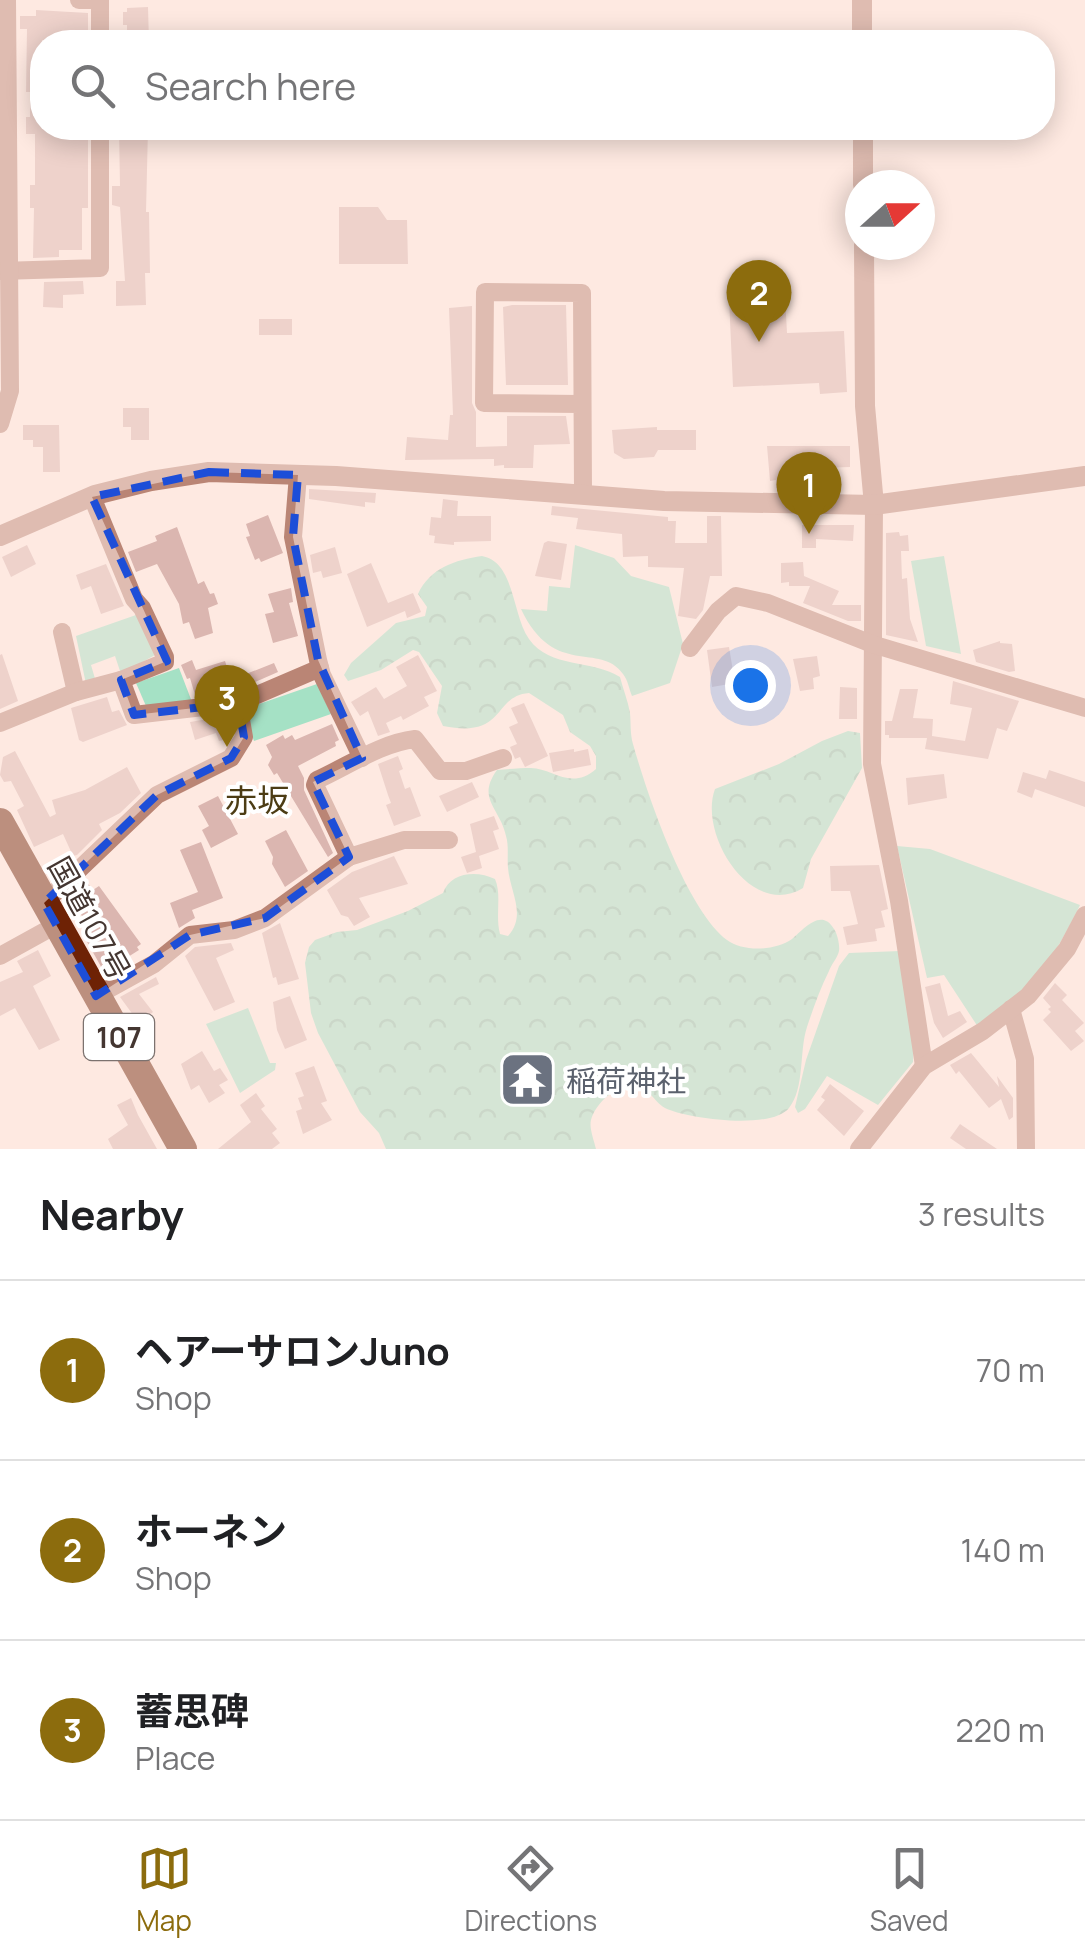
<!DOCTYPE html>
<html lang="en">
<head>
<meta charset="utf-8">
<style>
	:root { --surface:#fff; --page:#f6f6f6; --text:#202124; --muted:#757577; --line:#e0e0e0; --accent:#8c6c0d }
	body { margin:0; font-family:Manrope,"Noto Sans JP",sans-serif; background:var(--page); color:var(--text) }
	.compass { position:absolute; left:845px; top:170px; width:90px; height:90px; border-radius:50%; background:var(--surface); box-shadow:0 5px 25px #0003; rotate:69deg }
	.you { position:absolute; left:750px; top:685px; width:35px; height:35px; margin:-25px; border:8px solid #fff; border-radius:50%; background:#1a73e8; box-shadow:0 0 0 15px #1a73e833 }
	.badge { display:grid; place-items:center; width:65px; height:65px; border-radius:50%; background:var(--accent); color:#fff; font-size:32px; font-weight:700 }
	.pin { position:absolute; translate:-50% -82px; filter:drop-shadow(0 2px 5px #0008) }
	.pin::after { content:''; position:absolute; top:52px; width:35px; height:30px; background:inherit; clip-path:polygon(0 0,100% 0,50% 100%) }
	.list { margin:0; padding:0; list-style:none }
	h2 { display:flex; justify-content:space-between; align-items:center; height:130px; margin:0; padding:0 40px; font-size:42px }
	h2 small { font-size:32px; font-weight:400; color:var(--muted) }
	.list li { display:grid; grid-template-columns:65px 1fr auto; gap:30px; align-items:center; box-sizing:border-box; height:180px; padding:0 40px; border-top:2px solid var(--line) }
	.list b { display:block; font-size:38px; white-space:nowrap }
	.list p { margin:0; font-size:32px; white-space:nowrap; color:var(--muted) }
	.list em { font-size:32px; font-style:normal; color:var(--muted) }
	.icon { flex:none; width:55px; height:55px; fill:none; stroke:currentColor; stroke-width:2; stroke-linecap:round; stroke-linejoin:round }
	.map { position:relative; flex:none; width:1085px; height:1149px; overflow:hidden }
	.search { position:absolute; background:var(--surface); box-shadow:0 5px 25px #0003; left:30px; right:30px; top:30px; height:110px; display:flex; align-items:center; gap:25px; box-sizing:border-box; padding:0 35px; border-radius:40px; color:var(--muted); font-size:38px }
	.sheet { height:670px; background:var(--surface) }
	nav { display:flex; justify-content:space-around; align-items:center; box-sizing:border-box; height:140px; border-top:2px solid var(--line); background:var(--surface); font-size:28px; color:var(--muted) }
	nav a { display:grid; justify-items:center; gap:5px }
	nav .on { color:var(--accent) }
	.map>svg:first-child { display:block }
</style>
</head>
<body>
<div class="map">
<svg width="1085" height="1149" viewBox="0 0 1085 1149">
	<defs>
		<pattern id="forest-crowns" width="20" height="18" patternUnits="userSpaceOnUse" patternTransform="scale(2.5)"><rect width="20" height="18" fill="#a5e1c5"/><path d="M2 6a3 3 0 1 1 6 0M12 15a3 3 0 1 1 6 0" fill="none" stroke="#8fc2aa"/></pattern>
	</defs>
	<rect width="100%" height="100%" fill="#fee9e1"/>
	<!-- green -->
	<g fill="#a5e1c5">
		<path d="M575,545L614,558L631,576L669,587L683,644L670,683L632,696C629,689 628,680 623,674C600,641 554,679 521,609L547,611L549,586L570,588Z"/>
		<polygon points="944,556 961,654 926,646 911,561"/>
		<polygon points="136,615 155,655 121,674 115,656 91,665 96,682 86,684 76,636"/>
		<polygon points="179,668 192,702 146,706 136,683"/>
		<path d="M317,684L331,714L254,741C249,728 245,718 253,706Z"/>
		<path d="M897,846L930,849L1080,905C1052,964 1031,987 978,1027L944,975L927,978Z"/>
		<polygon points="900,951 914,1041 913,1062 878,1105 827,1076 805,1109 798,1113 795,1107 806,1060 839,966 849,953"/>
		<polygon points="248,1008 270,1063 276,1063 275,1070 240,1093 206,1024"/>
	</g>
	<!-- forest -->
	<g fill="url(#forest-crowns)">
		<path d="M482,556C515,562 512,615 529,639C550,669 592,659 620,677C623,689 628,701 630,713C631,723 630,734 633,744C647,794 686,909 727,940C743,952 775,951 792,939C803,930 821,907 834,929C837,933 840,945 839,951C838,957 831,965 829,971C820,989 813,1009 807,1027C799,1051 805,1088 789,1108C772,1130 687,1119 665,1108C654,1102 648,1086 636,1085C617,1084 596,1102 591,1120C589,1128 594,1140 596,1149H386L379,1133L360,1112L318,1033L311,1013L305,963L309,947L315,940L337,932L357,930L408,911L443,893C450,872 477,870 495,879C502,895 495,915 500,934L508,936C527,915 510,892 508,868C507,857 509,846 506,836C500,808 476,799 497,770C508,769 520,768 531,768C552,768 571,791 596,769V756L590,746L570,732L563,715L529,693C492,696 507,739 443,726L437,713L442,686L419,652L413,650L381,670L348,681L344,675L351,663L396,623L425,616L427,607L418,594C430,568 455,560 482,556Z"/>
		<path d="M848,731L860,733L862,768L811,859L803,888C751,920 698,834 715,789L779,764L822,741Z"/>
	</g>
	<!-- building -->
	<g fill="#dbb6b0">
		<polygon points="148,7 149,42 127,42 127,25 123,25 123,12 127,12 127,8"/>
		<polygon points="36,10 88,13 88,36 65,37 65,41 42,40 42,128 88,128 88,208 82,208 82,250 59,250 59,257 33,258 34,208 30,208 30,185 35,185 35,134 26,134 26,117 30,117 30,92 26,92 27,29 20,29 20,16 36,16"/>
		<polygon points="119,128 148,128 146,212 149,212 150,273 145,273 146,305 116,306 116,281 125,281 120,207 112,205 112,186 120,186"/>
		<polygon points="339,207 378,207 387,220 407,220 408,264 339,264"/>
		<polygon points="83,281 84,294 63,295 63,308 43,307 44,282"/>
		<polygon points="785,296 787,333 844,331 847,392 820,394 819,383 733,387 729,298"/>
		<polygon points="512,305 566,305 568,385 506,385 503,307"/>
		<polygon points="472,306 472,403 476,412 476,447 507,446 507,416 566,416 570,444 534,445 533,468 504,468 504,465 494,466 494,459 405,460 407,437 448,440 450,415 453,415 449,308"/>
		<rect x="259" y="319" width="33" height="16"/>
		<polygon points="123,408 149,408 149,440 131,440 131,427 123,427"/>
		<polygon points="23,425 59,425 60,472 43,472 43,447 33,447 33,440 23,440"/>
		<polygon points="657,427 657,430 696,430 696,450 658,450 654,457 624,459 614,453 612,430"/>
		<polygon points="767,446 850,446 850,467 790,469 790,488 776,488 776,480 770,481"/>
		<polygon points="309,489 376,493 375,503 365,502 365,507 309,499"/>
		<polygon points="443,499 458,501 457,516 491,516 491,541 454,542 454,545 434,543 435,536 429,535 431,517 441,518"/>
		<polygon points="552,506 668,517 668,521 676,521 675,543 707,543 707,516 721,516 722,576 710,576 703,610 696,619 678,616 684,568 648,567 648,556 623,557 622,534 576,529 578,518 551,515"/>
		<polygon points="268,515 283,553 261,562 259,558 255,560 246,537 250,536 246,524"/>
		<polygon points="802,525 854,525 853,541 816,539 816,548 802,548"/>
		<polygon points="177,527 198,584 204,581 210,594 214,593 218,604 208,608 213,633 195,639 189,622 183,624 179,604 157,564 136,572 128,552 157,541 155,536"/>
		<polygon points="899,532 900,536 908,535 909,551 901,551 902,579 907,578 910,619 918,642 886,635 886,533"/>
		<polygon points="548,541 567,544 561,580 535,576 544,543"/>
		<polygon points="27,545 36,564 11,577 2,557"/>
		<polygon points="335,547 342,573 323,578 321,571 313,573 310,555"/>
		<polygon points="803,562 804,576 839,591 832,605 861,605 861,621 848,621 803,603 810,586 789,586 789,582 781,583 781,563"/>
		<polygon points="371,563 388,603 413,593 421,612 407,618 405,611 367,627 347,574"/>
		<polygon points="106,564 124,606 101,614 91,586 81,590 76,575"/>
		<polygon points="291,588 293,602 289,603 298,636 273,643 265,614 274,612 268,594"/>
		<polygon points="1000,641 1000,643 1012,644 1015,671 1009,672 976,662 973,650"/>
		<polygon points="729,647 735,683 712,687 707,650"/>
		<polygon points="2,654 18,701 0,709 0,655"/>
		<polygon points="418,655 437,691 424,697 429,706 403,720 401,716 386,723 390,732 378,736 368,711 360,716 351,702 376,687 384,699 407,686 396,667"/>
		<polygon points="817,656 820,676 813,678 814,689 800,691 793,659"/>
		<polygon points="192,660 196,670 225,661 231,680 274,663 278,672 235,691 195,695 190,678 187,679 181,665"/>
		<polygon points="953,681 1019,701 1007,731 997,728 988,759 925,749 927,738 889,738 889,735 885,735 885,721 892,721 900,689 918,689 913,718 933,719 932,736 965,741 972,708 950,704"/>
		<polygon points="840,687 857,688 857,719 839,719"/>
		<polygon points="107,697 112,712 119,710 127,725 83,742 79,740 71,708"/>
		<polygon points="524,703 548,756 525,767 520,757 515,759 510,747 517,744 509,727 518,723 511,708"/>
		<polygon points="214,718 216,726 226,723 228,739 219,741 216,733 195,740 190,722"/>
		<polygon points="332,724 339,740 335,742 336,746 298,766 304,778 304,790 333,853 328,857 277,773 274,775 268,765 272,757 266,745 283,735 285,739 292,735 295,740"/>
		<polygon points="574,749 574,752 588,749 591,765 553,772 549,753"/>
		<polygon points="15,751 50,817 56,814 52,800 85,790 127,767 141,793 120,813 99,824 102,830 77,855 73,856 63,834 34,847 17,810 24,806 11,781 4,782 0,775 3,757"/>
		<polygon points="398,756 403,769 399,771 405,789 410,787 421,816 394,826 386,805 391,803 388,795 378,764"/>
		<polygon points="1049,770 1085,782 1085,807 1035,789 1032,798 1017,792 1023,772 1046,779"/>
		<polygon points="944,774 947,798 908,805 906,778"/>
		<polygon points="472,782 479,797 447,812 439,796"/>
		<polygon points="218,796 238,834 211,848 202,830 209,826 198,806"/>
		<polygon points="494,816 499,829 493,831 499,849 479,856 482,868 467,873 461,857 476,852 470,824"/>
		<polygon points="286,830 308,871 285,887 272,864 273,857 265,841"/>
		<polygon points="201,842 223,898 192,910 195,918 179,928 170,903 198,892 180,850"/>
		<polygon points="394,856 408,884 359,898 370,917 354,926 348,917 341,915 327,890 352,872"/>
		<polygon points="879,865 888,909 881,911 885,927 875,929 877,941 847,945 843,927 858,924 850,891 831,891 830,866"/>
		<polygon points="86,881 93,890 99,886 141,944 137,947 139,950 104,972 85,938 92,935 75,903 79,901 73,892"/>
		<polygon points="280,923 299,979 278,985 276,977 273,978 262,933"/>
		<polygon points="231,943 234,950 216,958 235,1002 214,1011 185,956 195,947"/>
		<polygon points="38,950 51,976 33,986 60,1040 39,1050 15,1008 0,1016 0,982 23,972 17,961"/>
		<polygon points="156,977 159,984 139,994 153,1012 139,1023 120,997"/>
		<polygon points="940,983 948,1016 960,1011 967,1022 943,1038 934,1023 925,987"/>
		<polygon points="1055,983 1067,995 1062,1000 1084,1023 1075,1031 1084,1041 1071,1051 1043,1020 1051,1012 1048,1009 1051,1007 1043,998"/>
		<polygon points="290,996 307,1040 285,1049 277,1030 273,1002"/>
		<polygon points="202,1051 214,1071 220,1068 228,1080 219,1085 225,1093 209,1103 199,1085 191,1090 181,1064"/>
		<polygon points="971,1053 999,1087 997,1076 1013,1098 1013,1117 1009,1120 1001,1099 989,1108 959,1071 956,1074 950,1065"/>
		<polygon points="314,1066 327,1101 321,1103 332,1120 303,1134 296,1111 302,1109 298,1098 304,1096 295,1073"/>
		<polygon points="513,1071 544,1073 544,1088 514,1089"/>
		<polygon points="830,1084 864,1111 844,1136 817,1110 825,1100 821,1097"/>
		<polygon points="256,1093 265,1106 261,1109 277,1129 272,1133 280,1143 272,1149 218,1149 251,1122 240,1105"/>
		<polygon points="131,1098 138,1115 157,1149 113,1149 108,1139 128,1125 117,1105"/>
		<polygon points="960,1124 997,1149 966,1149 950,1138"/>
	</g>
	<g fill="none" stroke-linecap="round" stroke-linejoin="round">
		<!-- minor -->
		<g stroke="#ba8575" stroke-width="18">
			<polyline points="79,0 100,0"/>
			<polyline points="100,42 100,0"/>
			<polyline points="0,271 100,268 100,128"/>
			<polyline points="580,404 484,403 485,292 582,293 583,493"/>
			<polyline points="0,424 10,391 7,0"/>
			<polyline points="298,475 293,537 318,660 322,675 362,758"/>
			<polyline points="92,497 134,599 142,608 165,657 165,662 121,680"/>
			<polyline points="874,505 872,764 899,901 924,1066"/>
			<polyline points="62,632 76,692"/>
			<polyline points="690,648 718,611 736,596 768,603 872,644 1085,708"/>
			<polyline points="0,723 76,692 121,680 134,715 238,703 320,668"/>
			<path d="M349,857L315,785L317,780C348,766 381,743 415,739L440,771H466L503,758"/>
			<polyline points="44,903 157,795 231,758 244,737 238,703"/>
			<polyline points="0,956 56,925"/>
			<polyline points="96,996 154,964 190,935 234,930 265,918 349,857 404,840 449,840"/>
			<polyline points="1011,1009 1025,1059 1026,1149"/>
			<polyline points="859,1149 924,1066 983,1031 1028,996 1067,949 1085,915"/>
		</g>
		<!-- tertiary -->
		<g stroke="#ba8575" stroke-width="20">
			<polyline points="862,0 862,42"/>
			<polyline points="863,128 863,185"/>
			<polyline points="864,245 865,406 874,505"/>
			<polyline points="0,536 95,495 151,481 209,472 336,476 664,501 874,505 1085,476"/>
		</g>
		<!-- trunk -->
		<polyline stroke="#6e2205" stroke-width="28" points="0,822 183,1149"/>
	</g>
	<!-- marked area -->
	<path d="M0 0H1085V1149H0ZM209,472L298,475L293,537L318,660L362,758L313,782L349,857L265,918L190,935L96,996L44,903L157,795L231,758L244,737L238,703L134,715L121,680L167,661L92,497Z" fill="#fee9e1" fill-opacity=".55" fill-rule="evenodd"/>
	<path fill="none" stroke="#1d4ed8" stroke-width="8" stroke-dasharray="20 12" stroke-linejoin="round" d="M209,472L298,475L293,537L318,660L362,758L313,782L349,857L265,918L190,935L96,996L44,903L157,795L231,758L244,737L238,703L134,715L121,680L167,661L92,497Z"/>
	<!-- icons -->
	<defs>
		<symbol id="temple-square" viewBox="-11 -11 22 22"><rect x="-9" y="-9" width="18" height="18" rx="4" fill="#6b7280" stroke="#fff"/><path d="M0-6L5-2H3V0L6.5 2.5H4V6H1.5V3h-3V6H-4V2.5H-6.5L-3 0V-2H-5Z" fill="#fff"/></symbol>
	</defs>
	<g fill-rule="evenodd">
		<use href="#temple-square" x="496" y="1048" width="63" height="63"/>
	</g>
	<g text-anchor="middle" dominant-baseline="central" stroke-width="8" stroke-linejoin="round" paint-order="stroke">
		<!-- shield labels -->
		<rect fill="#fff" stroke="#7c726f" stroke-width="2.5" x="84" y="1014" width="70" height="46" rx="8"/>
		<g font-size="28" font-weight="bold" fill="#443631">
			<text x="119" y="1037">107</text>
		</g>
		<!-- street labels -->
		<g font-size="30" fill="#443631" stroke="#fff">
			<text transform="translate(90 918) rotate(61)">国道107号</text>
		</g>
		<!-- worship labels -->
		<g font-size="30" fill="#5b616d" stroke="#fff" text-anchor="start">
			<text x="566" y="1080">稲荷神社</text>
		</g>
		<!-- neighbourhood labels -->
		<g font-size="32" fill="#4c3c14" stroke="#fff">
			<text x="257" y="800">赤坂</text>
		</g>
	</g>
</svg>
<svg class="compass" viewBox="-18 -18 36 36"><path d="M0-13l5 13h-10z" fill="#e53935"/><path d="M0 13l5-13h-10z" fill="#757577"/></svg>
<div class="you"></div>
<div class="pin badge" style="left:809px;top:534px">1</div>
<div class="pin badge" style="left:759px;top:342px">2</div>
<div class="pin badge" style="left:227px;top:747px">3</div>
<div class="search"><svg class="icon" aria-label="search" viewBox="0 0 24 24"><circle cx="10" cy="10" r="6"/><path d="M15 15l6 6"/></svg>Search here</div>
</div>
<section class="sheet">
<h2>Nearby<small>3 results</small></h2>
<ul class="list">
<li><span class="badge">1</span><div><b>ヘアーサロンJuno</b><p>Shop</p></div><em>70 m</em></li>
<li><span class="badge">2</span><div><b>ホーネン</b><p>Shop</p></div><em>140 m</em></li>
<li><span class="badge">3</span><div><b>蓄思碑</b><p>Place</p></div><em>220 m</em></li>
</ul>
</section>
<nav>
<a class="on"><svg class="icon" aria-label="map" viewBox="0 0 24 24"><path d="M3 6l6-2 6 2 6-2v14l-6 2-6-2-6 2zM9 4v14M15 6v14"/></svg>Map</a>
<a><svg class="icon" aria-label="directions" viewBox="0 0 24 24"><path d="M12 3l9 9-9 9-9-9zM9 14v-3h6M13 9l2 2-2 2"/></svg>Directions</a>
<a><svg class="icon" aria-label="saved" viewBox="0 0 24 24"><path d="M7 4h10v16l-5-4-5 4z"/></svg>Saved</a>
</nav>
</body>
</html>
